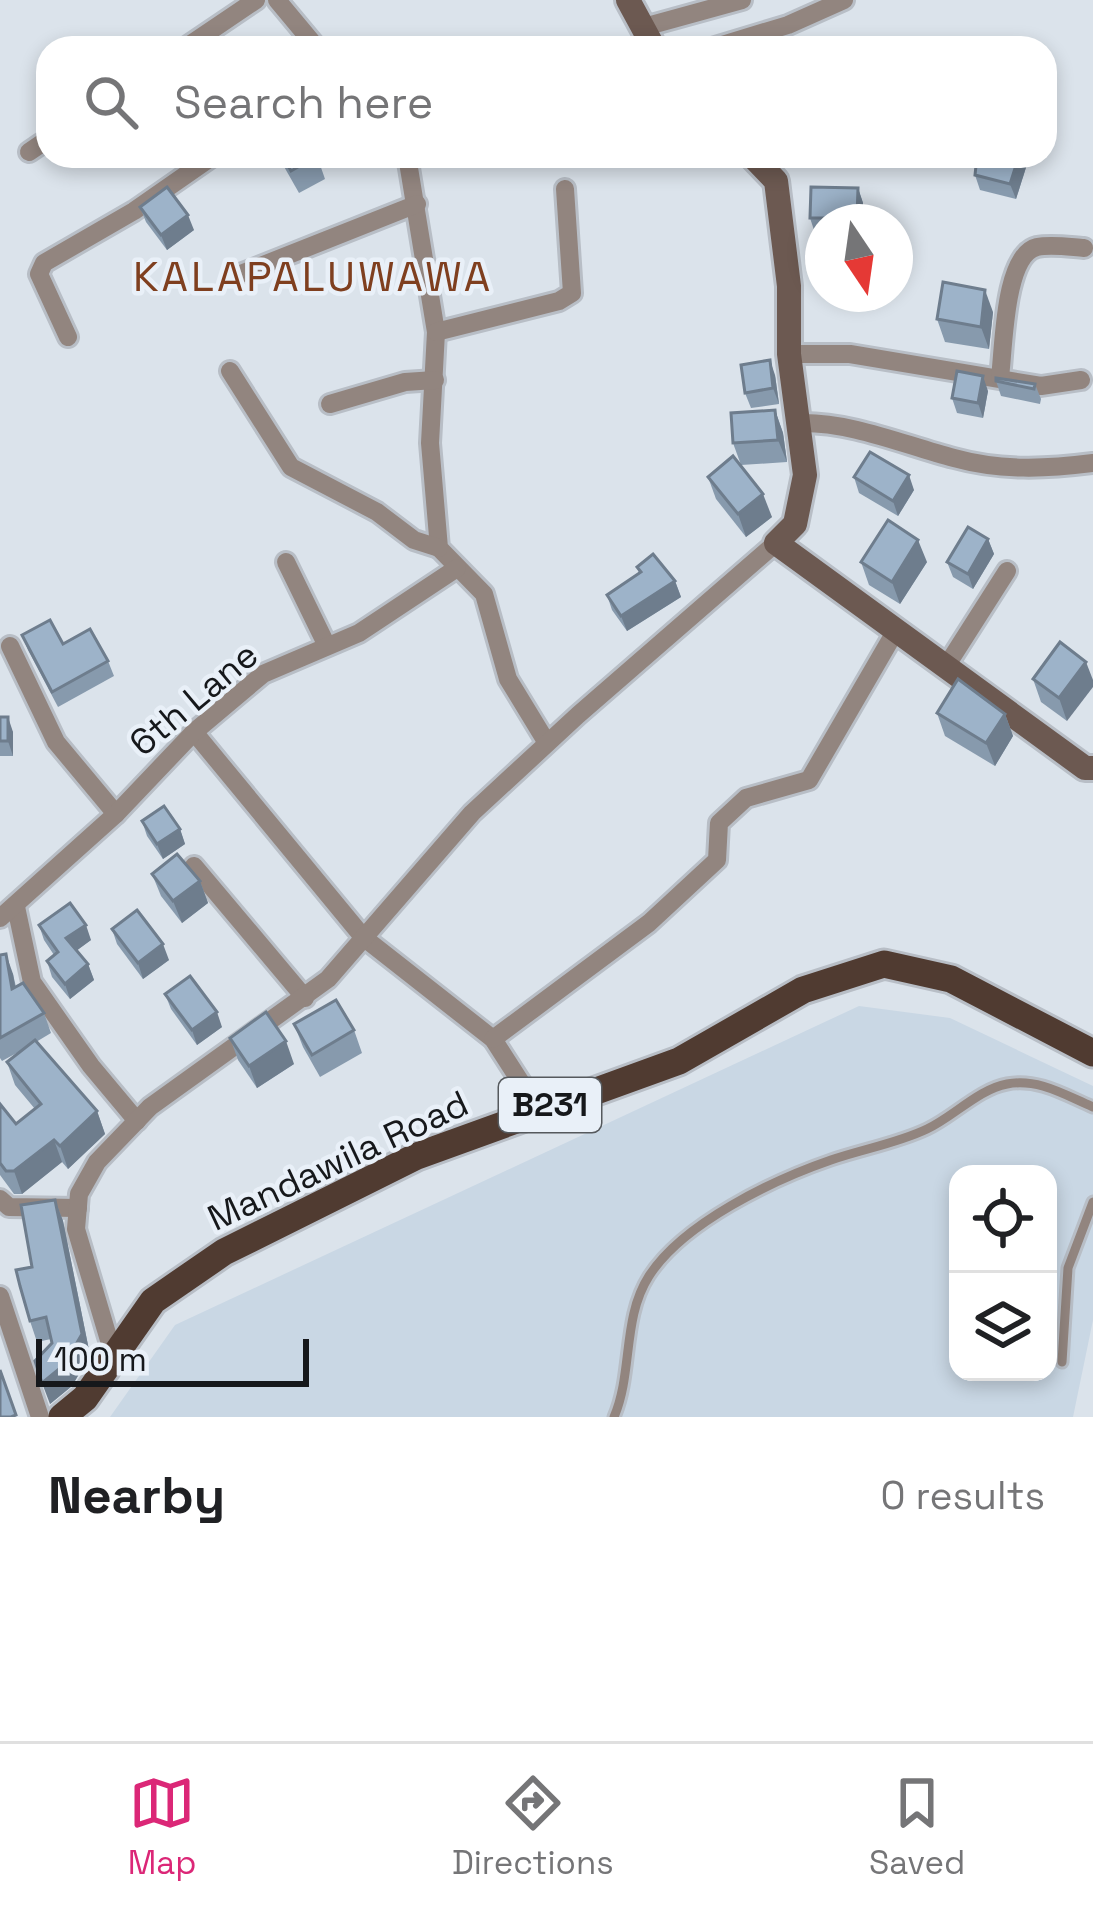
<!DOCTYPE html>
<html lang="en">
<head>
<meta charset="utf-8">
<style>
	:root { --surface:#fff; --page:#f6f6f6; --text:#202124; --muted:#757577; --line:#e0e0e0; --accent:#db2777 }
	body { margin:0; font-family:"Space Grotesk",sans-serif; background:var(--page); color:var(--text) }
	.controls { position:absolute; right:36px; bottom:36px; display:grid; overflow:hidden; border-radius:24px; box-shadow:0 6px 18px #0003 }
	.controls button { width:108px; height:108px; display:grid; place-items:center; padding:0; border:0; border-bottom:3px solid var(--line); background:var(--surface); color:var(--text); font:60px sans-serif }
	.compass { position:absolute; left:805px; top:204px; width:108px; height:108px; border-radius:50%; background:var(--surface); box-shadow:0 6px 18px #0003; rotate:167deg }
	.scale { position:absolute; left:36px; bottom:30px; width:273px; box-sizing:border-box; padding-left:12px; border:6px solid #16181b; border-top:0; font-size:33px; line-height:42px; white-space:nowrap; color:#16181b; -webkit-text-stroke:9px #e9f0f8; paint-order:stroke }
	.list { margin:0; padding:0; list-style:none }
	h2 { display:flex; justify-content:space-between; align-items:center; height:156px; margin:0; padding:0 48px; font-size:51px }
	h2 small { font-size:39px; font-weight:400; color:var(--muted) }
	.icon { flex:none; width:66px; height:66px; fill:none; stroke:currentColor; stroke-width:2; stroke-linecap:round; stroke-linejoin:round }
	.map { position:relative; flex:none; width:1093px; height:1417px; overflow:hidden }
	.search { position:absolute; background:var(--surface); box-shadow:0 6px 18px #0003; left:36px; right:36px; top:36px; height:132px; display:flex; align-items:center; gap:30px; box-sizing:border-box; padding:0 42px; border-radius:36px; color:var(--muted); font-size:45px }
	.sheet { height:324px; background:var(--surface) }
	nav { display:flex; justify-content:space-around; align-items:center; box-sizing:border-box; height:168px; border-top:3px solid var(--line); background:var(--surface); font-size:33px; color:var(--muted) }
	nav a { display:grid; justify-items:center; gap:6px }
	nav .on { color:var(--accent) }
	.map>svg:first-child { display:block }
</style>
</head>
<body>
<div class="map">
<svg width="1093" height="1417" viewBox="0 0 1093 1417">
	<rect width="100%" height="100%" fill="#dbe3eb"/>
	<!-- built -->
	<path fill="#c9d7e4" fill-rule="evenodd" d="M859,1006L950,1018L1093,1086V1320L1073,1417H110L175,1325ZM958,1174H1048V1372H958Z"/>
	<g fill="none" stroke-linecap="round" stroke-linejoin="round">
		<defs>
			<g id="lane">
				<polyline points="1062,1362 1068,1268 1093,1202"/>
				<path d="M614,1417C633,1373 622,1318 649,1276C683,1223 773,1180 831,1160C863,1149 898,1143 927,1129C953,1117 979,1089 1007,1084C1038,1078 1065,1095 1093,1107"/>
			</g>
			<g id="street">
				<polyline points="277,0 317,48"/>
				<polyline points="644,27 742,0"/>
				<polyline points="185,48 256,0"/>
				<polyline points="712,48 788,25 844,0"/>
				<polyline points="29,152 48,139"/>
				<polyline points="407,156 436,332 430,443 439,548 484,594 508,679 547,743"/>
				<polyline points="238,275 417,204"/>
				<polyline points="436,332 559,301 572,293 565,189"/>
				<polyline points="68,337 39,274 44,263 134,211 213,156"/>
				<polyline points="789,354 850,354 1041,386 1081,380"/>
				<polyline points="230,371 291,467 377,512 414,540 439,548"/>
				<path d="M1000,377C1004,347 1004,255 1037,247C1051,244 1070,247 1084,248"/>
				<polyline points="330,404 405,382 435,380"/>
				<path d="M800,423C852,422 904,445 954,458C1001,471 1046,469 1093,463"/>
				<polyline points="286,562 327,646"/>
				<polyline points="10,646 56,742 116,814"/>
				<polyline points="947,665 1007,571"/>
				<polyline points="194,732 363,937 493,1039 538,1109"/>
				<polyline points="194,866 305,998"/>
				<polyline points="16,907 32,982 91,1066 137,1121"/>
				<polyline points="0,918 116,814 194,732 263,674 359,633 457,568"/>
				<polyline points="493,1039 649,923 717,860 719,823 746,798 809,780 895,632"/>
				<polyline points="0,1199 9,1207 78,1208"/>
				<polyline points="0,1296 40,1417"/>
				<polyline points="114,1357 76,1229 79,1194 97,1162 150,1107 328,979 472,813 578,715 776,543"/>
			</g>
			<g id="secondary">
				<polyline points="628,0 654,48"/>
				<polyline points="752,156 776,181 789,286 789,354 805,475 795,524 776,543 1085,768 1093,768"/>
			</g>
			<polyline id="primary" points="62,1417 85,1398 153,1301 224,1252 417,1156 679,1061 803,990 884,964 951,979 1093,1053"/>
		</defs>
		<!-- lane casing -->
		<use href="#lane" stroke="#b8bec6" stroke-width="15"/>
		<!-- street casing -->
		<use href="#street" stroke="#b8bec6" stroke-width="24"/>
		<!-- secondary casing -->
		<use href="#secondary" stroke="#b8bec6" stroke-width="30"/>
		<!-- primary casing -->
		<use href="#primary" stroke="#b8bec6" stroke-width="33"/>
		<!-- lane -->
		<use href="#lane" stroke="#92857f" stroke-width="9"/>
		<!-- street -->
		<use href="#street" stroke="#92857f" stroke-width="18"/>
		<!-- secondary -->
		<use href="#secondary" stroke="#6c5951" stroke-width="24"/>
		<!-- primary -->
		<use href="#primary" stroke="#503b31" stroke-width="27"/>
	</g>
	<!-- wall -->
	<g fill="#879aad">
		<polygon points="278,156 317,156 325,179 299,193"/>
		<polygon points="1029,158 1016,199 980,190 975,175"/>
		<polygon points="858,188 863,203 863,222 823,222 823,233 815,233 810,218"/>
		<polygon points="140,207 194,230 167,250 146,222"/>
		<polygon points="993,312 989,349 945,342 937,319"/>
		<polygon points="775,375 779,404 751,408 745,393"/>
		<polygon points="996,381 1035,384 1041,399 1040,404 1001,396"/>
		<polygon points="988,391 983,418 957,413 952,398"/>
		<polygon points="775,410 783,433 787,462 741,465 733,443"/>
		<polygon points="708,477 772,517 746,537 716,499"/>
		<polygon points="854,477 914,490 898,516 859,493"/>
		<polygon points="988,539 994,554 973,589 953,577 947,562"/>
		<polygon points="861,562 927,562 900,604 869,585"/>
		<polygon points="637,567 675,581 681,597 627,631 612,610 607,595 639,573"/>
		<polygon points="22,635 63,644 108,661 114,676 58,707 28,650"/>
		<polygon points="1060,642 1067,721 1041,702 1033,679"/>
		<polygon points="937,713 1005,714 1013,736 995,766 945,736"/>
		<polygon points="0,717 13,732 13,756 0,756"/>
		<polygon points="142,821 180,829 185,844 163,859 147,836"/>
		<polygon points="152,874 200,881 208,903 182,923 161,896"/>
		<polygon points="39,925 91,940 77,950 88,964 94,980 70,999 52,977 47,961 54,955 44,940"/>
		<polygon points="112,929 169,960 143,979 117,944"/>
		<polygon points="0,955 13,974 16,987 44,1013 51,1033 36,1042 97,1111 105,1134 68,1169 62,1162 22,1194 14,1194 0,1175 0,1104 16,1124 35,1109 15,1085 7,1062 24,1049 2,1061 0,1058"/>
		<polygon points="165,994 222,1027 197,1045 171,1009"/>
		<polygon points="294,1024 354,1030 362,1053 320,1077 303,1047"/>
		<polygon points="230,1038 294,1064 257,1088 238,1060"/>
		<polygon points="55,1200 63,1221 90,1355 72,1386 50,1404 51,1339 37,1342 30,1321 32,1267"/>
	</g>
	<!-- shaded-wall -->
	<g fill="#6e7d8d">
		<polygon points="1019,156 1029,156 1029,158 1016,199 1010,184"/>
		<polygon points="858,188 863,203 863,222 859,222 857,218"/>
		<polygon points="188,215 194,230 167,250 161,235"/>
		<polygon points="985,290 993,312 989,349 981,327"/>
		<polygon points="770,360 775,375 779,404 773,388"/>
		<polygon points="983,376 988,391 983,418 978,403"/>
		<polygon points="775,410 783,433 787,462 778,440"/>
		<polygon points="909,475 914,490 898,516 893,501"/>
		<polygon points="763,494 772,517 746,537 738,514"/>
		<polygon points="988,539 994,554 973,589 968,574"/>
		<polygon points="918,540 927,562 900,604 892,582"/>
		<polygon points="675,581 681,597 627,631 621,616"/>
		<polygon points="1086,662 1093,680 1093,687 1067,721 1059,698"/>
		<polygon points="1005,714 1013,736 995,766 986,743"/>
		<polygon points="8,717 13,732 13,756 8,741"/>
		<polygon points="180,829 185,844 163,859 157,844"/>
		<polygon points="200,881 208,903 182,923 173,901"/>
		<polygon points="86,925 91,940 72,954 66,938"/>
		<polygon points="163,944 169,960 143,979 138,963"/>
		<polygon points="6,954 13,974 19,1009 12,989"/>
		<polygon points="88,964 94,980 70,999 65,984"/>
		<polygon points="217,1012 222,1027 197,1045 192,1030"/>
		<polygon points="286,1041 294,1064 257,1088 249,1066"/>
		<polygon points="97,1111 105,1134 68,1169 60,1146"/>
		<polygon points="54,1140 62,1162 22,1194 14,1171"/>
		<polygon points="55,1200 63,1221 90,1355 72,1386 50,1404 42,1383 82,1334"/>
	</g>
	<!-- building -->
	<g fill="#9db3c9" stroke="#6e7d8d" stroke-width="3">
		<polygon points="283,156 317,156 291,171"/>
		<polygon points="977,156 1019,156 1010,184 975,175"/>
		<polygon points="167,187 188,215 161,235 140,207"/>
		<polygon points="811,187 858,188 857,218 810,218"/>
		<polygon points="943,282 985,290 981,327 937,319"/>
		<polygon points="770,360 773,388 745,393 741,365"/>
		<polygon points="957,371 983,376 978,403 952,398"/>
		<polygon points="996,378 1035,384 1034,389 996,381"/>
		<polygon points="775,410 778,440 733,443 731,413"/>
		<polygon points="870,452 909,475 893,501 854,477"/>
		<polygon points="733,456 763,494 738,514 708,477"/>
		<polygon points="888,520 918,540 892,582 861,562"/>
		<polygon points="968,527 988,539 968,574 947,562"/>
		<polygon points="653,554 675,581 621,616 607,595 641,572 637,567"/>
		<polygon points="50,620 63,644 90,629 108,661 52,692 22,635"/>
		<polygon points="1060,642 1086,662 1059,698 1033,679"/>
		<polygon points="958,679 1005,714 986,743 937,713"/>
		<rect x="0" y="717" width="8" height="24"/>
		<polygon points="164,806 180,829 157,844 142,821"/>
		<polygon points="177,854 200,881 173,901 152,874"/>
		<polygon points="70,903 86,925 66,938 88,964 65,984 47,961 58,952 39,925"/>
		<polygon points="137,910 163,944 138,963 112,929"/>
		<polygon points="6,954 12,989 23,983 44,1013 0,1038 0,955"/>
		<polygon points="190,976 217,1012 192,1030 165,994"/>
		<polygon points="336,1000 354,1030 312,1055 294,1024"/>
		<polygon points="266,1012 286,1041 249,1066 230,1038"/>
		<polygon points="35,1040 97,1111 60,1146 54,1140 14,1171 6,1171 0,1163 0,1104 16,1124 41,1104 7,1062"/>
		<polygon points="55,1200 82,1334 64,1365 42,1383 35,1361 52,1343 46,1317 30,1321 20,1286 16,1270 32,1267 21,1205"/>
		<polygon points="0,1370 16,1415 11,1417 0,1417"/>
	</g>
	<g text-anchor="middle" dominant-baseline="central" stroke-width="9" stroke-linejoin="round" paint-order="stroke">
		<!-- shield labels -->
		<rect fill="#e9f0f8" stroke="#55595d" stroke-width="3" x="499" y="1078" width="102" height="54" rx="9"/>
		<g font-size="33" font-weight="bold" fill="#16181b">
			<text x="550" y="1105">B231</text>
		</g>
		<!-- street labels -->
		<g font-size="36" fill="#16181b" stroke="#e9f0f8">
			<text transform="translate(194 699) rotate(-40)">6th Lane</text>
			<text transform="translate(338 1161) rotate(-25)">Mandawila Road</text>
		</g>
		<!-- quarter labels -->
		<g font-size="42" letter-spacing="3" fill="#7f3f1f" stroke="#e9f0f8">
			<text x="313" y="276">KALAPALUWAWA</text>
		</g>
	</g>
</svg>
<div class="controls">
<button><svg class="icon" aria-label="locate" viewBox="0 0 24 24"><circle cx="12" cy="12" r="6"/><path d="M12 2v4M12 18v4M2 12h4M18 12h4"/></svg></button>
<button><svg class="icon" aria-label="layers" viewBox="0 0 24 24"><path d="M12 4l9 5-9 5-9-5zM3 14l9 5 9-5"/></svg></button>
</div>
<svg class="compass" viewBox="-18 -18 36 36"><path d="M0-13l5 13h-10z" fill="#e53935"/><path d="M0 13l5-13h-10z" fill="#757577"/></svg>
<div class="scale">100 m</div>
<div class="search"><svg class="icon" aria-label="search" viewBox="0 0 24 24"><circle cx="10" cy="10" r="6"/><path d="M15 15l6 6"/></svg>Search here</div>
</div>
<section class="sheet">
<h2>Nearby<small>0 results</small></h2>
<ul class="list">
</ul>
</section>
<nav>
<a class="on"><svg class="icon" aria-label="map" viewBox="0 0 24 24"><path d="M3 6l6-2 6 2 6-2v14l-6 2-6-2-6 2zM9 4v14M15 6v14"/></svg>Map</a>
<a><svg class="icon" aria-label="directions" viewBox="0 0 24 24"><path d="M12 3l9 9-9 9-9-9zM9 14v-3h6M13 9l2 2-2 2"/></svg>Directions</a>
<a><svg class="icon" aria-label="saved" viewBox="0 0 24 24"><path d="M7 4h10v16l-5-4-5 4z"/></svg>Saved</a>
</nav>
</body>
</html>
